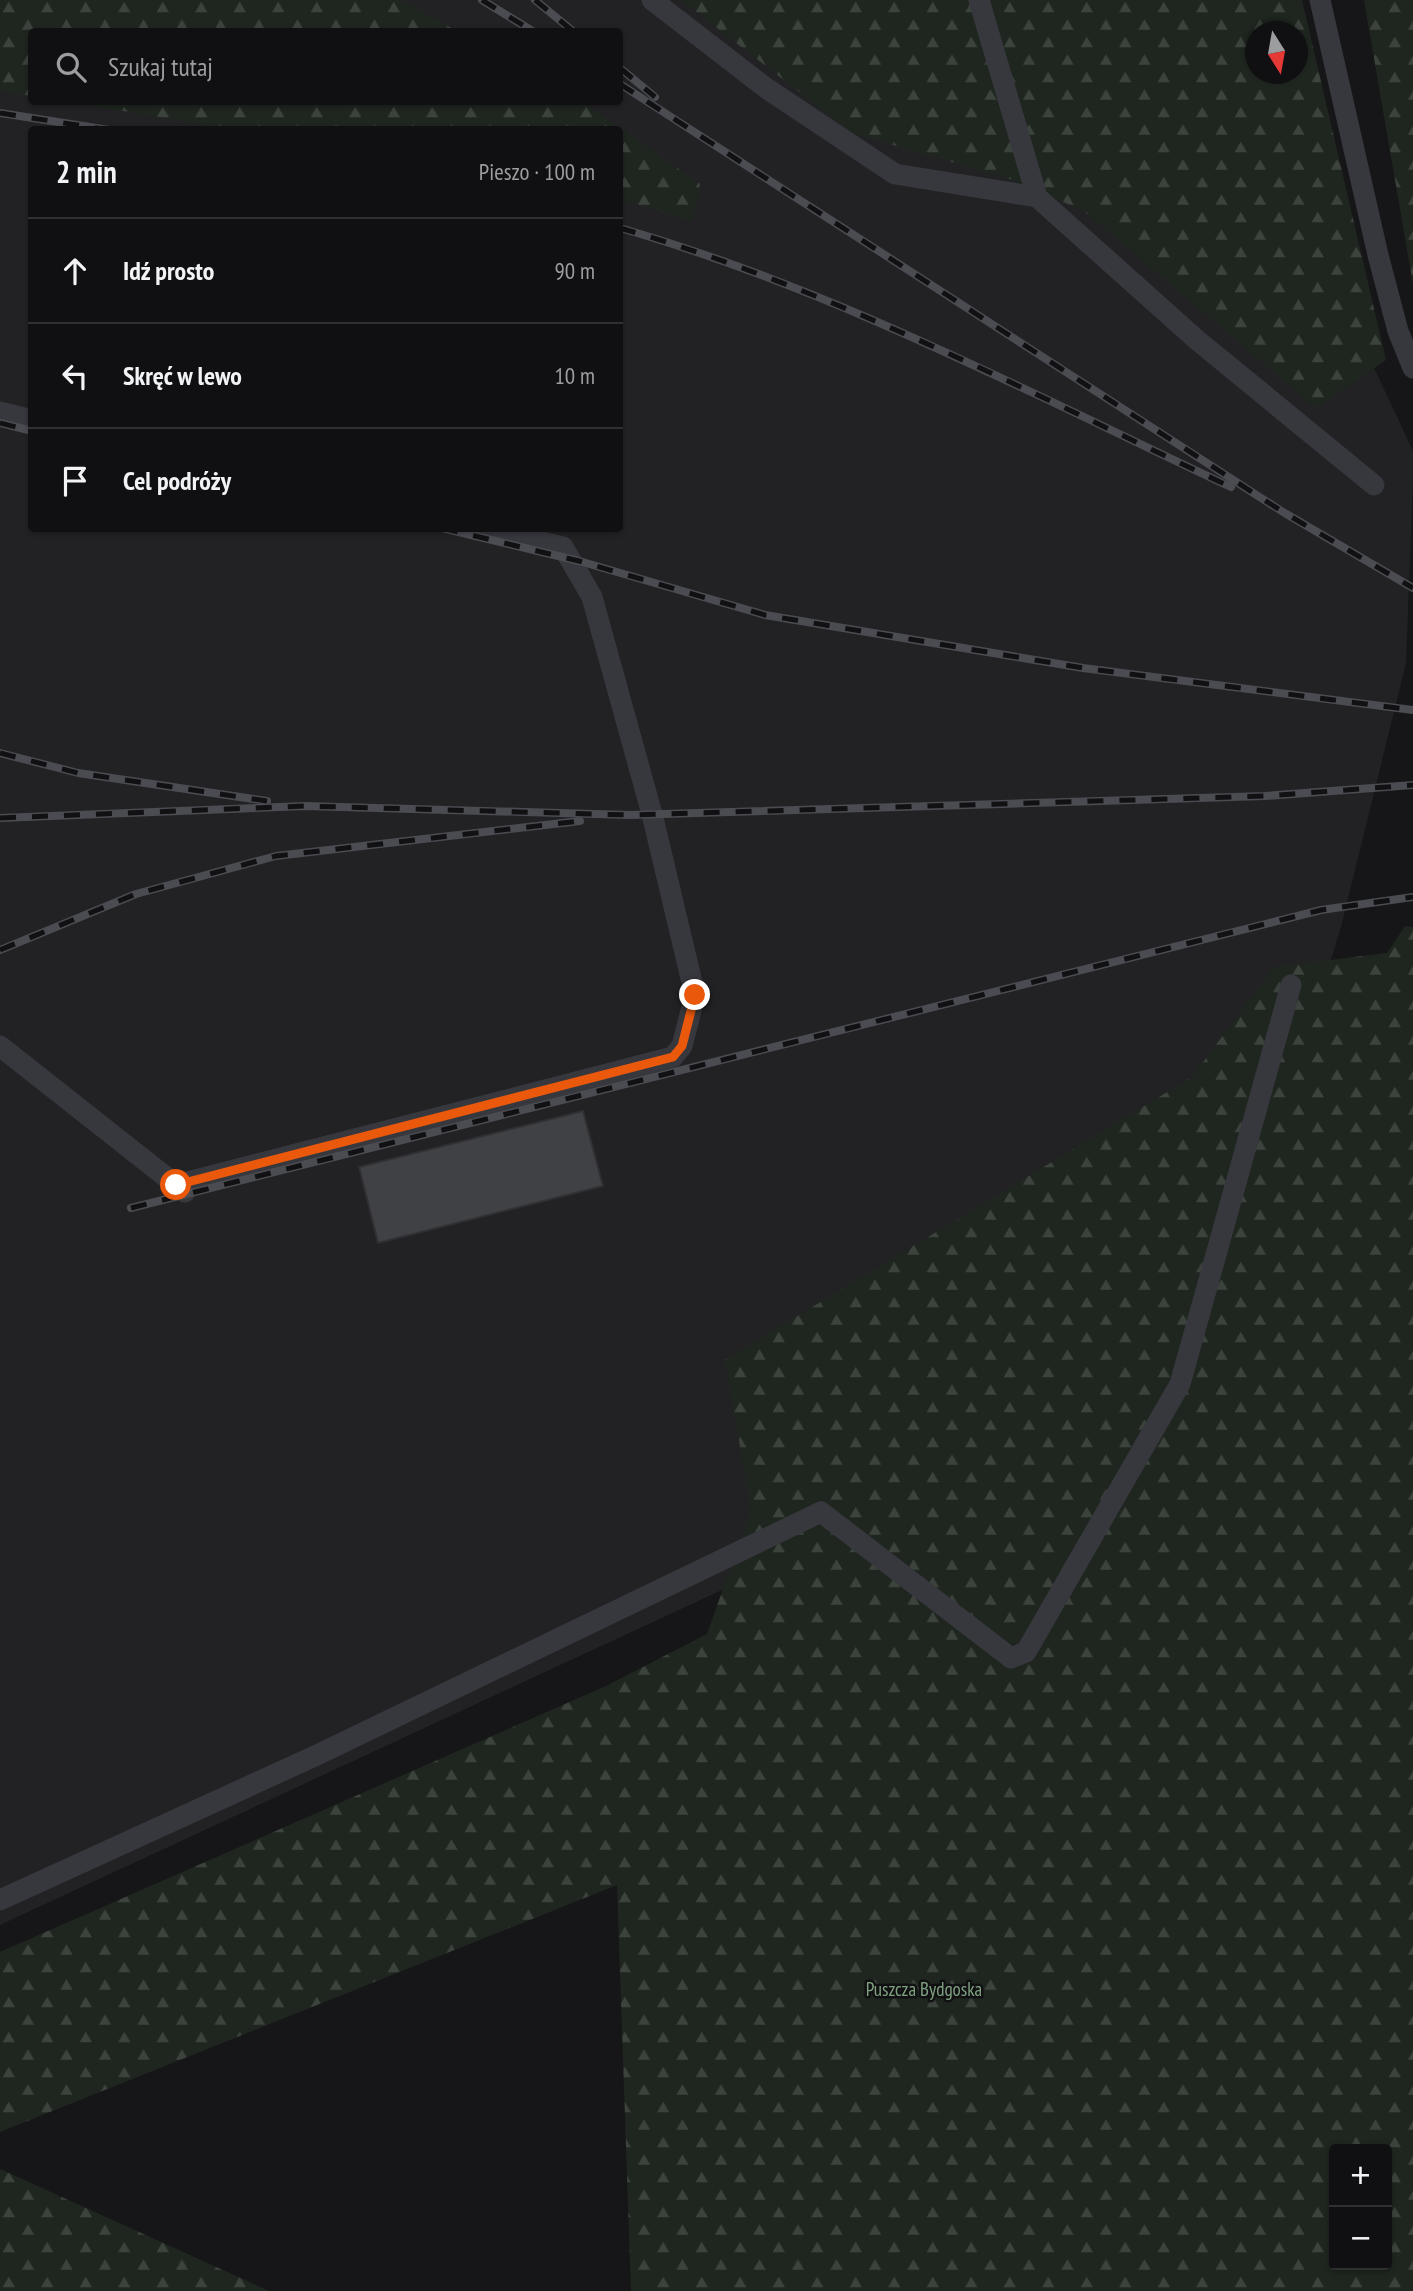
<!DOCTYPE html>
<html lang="pl">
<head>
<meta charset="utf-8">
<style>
	:root { --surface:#101012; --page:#19191b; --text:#f1f3f6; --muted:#9c9d9f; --line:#303032 }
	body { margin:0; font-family:"PT Sans Narrow",sans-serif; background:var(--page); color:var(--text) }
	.controls { position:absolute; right:21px; bottom:21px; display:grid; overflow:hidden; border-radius:7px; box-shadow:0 2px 5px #0004 }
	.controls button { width:63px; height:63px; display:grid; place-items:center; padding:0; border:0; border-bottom:2px solid var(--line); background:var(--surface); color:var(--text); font:35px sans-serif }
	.compass { position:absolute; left:1245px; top:21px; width:63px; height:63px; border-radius:50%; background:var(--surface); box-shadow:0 2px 5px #0004; rotate:169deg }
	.stop { position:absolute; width:21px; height:21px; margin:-16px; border:5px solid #ea580c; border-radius:50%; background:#fff }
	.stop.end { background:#ea580c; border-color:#fff; box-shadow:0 2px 7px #0008 }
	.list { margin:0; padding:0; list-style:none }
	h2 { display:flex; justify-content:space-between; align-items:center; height:91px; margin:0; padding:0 28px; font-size:30px }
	h2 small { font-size:23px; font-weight:400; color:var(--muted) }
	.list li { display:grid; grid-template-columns:46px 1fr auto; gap:21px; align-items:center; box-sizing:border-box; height:105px; padding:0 28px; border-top:2px solid var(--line) }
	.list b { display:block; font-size:26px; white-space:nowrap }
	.list em { font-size:23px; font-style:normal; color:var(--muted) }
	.icon { flex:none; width:38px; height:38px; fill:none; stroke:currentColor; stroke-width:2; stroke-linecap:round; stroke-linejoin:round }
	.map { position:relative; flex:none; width:1413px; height:2291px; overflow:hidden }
	.search { position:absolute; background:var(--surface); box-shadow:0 2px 5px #0004; left:28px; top:28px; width:595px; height:77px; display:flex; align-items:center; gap:18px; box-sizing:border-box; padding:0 24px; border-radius:7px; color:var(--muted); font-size:26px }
	.panel { position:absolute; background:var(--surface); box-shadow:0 2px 5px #0004; left:28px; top:126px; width:595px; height:406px; border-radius:7px }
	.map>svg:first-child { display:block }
</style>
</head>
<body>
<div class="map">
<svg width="1413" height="2291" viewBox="0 0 1413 2291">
	<defs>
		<pattern id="forest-firs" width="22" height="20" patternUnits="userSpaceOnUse" patternTransform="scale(1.75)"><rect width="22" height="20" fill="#1e261f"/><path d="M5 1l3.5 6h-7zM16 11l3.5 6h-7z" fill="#3c433d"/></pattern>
	</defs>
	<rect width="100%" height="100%" fill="#161618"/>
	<!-- built -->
	<path fill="#222225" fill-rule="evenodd" d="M0,0H1202L1413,451V479L1406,663L1341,927L1203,1378L821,1544L0,1925ZM32,32H620V102H32ZM32,130H620V528H32Z"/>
	<!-- forest -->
	<g fill="url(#forest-firs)" fill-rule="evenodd">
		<polygon points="0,0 400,0 457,31 32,32 31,96 0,91"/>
		<path d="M681,0H1302L1386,360L1316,408L1084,211L1010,179L852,133ZM1256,32H1298V74H1256Z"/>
		<polygon points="1364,0 1413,0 1413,284"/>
		<polygon points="68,102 583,102 700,184 693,222 620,199 620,130 232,129"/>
		<path d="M1405,926L1413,927V2291H631L617,1885L0,2132V1952L606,1686L707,1634L751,1510L725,1360L1192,1077L1274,967L1387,953ZM1334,2149H1387V2265H1334Z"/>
		<polygon points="0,2169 269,2291 0,2291"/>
	</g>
	<!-- building -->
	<polygon fill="#404145" stroke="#303034" stroke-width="2" points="583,1111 603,1186 378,1243 359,1167"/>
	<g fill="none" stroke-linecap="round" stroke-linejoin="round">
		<!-- lane -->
		<g stroke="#37383d" stroke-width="21">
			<polyline points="652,0 766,88 895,174 1037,197"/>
			<polyline points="979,0 1037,197 1197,340 1374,485"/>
			<polyline points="1320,0 1378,255 1398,331 1413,368"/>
			<polyline points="0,412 32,420"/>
			<polyline points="0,1046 185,1192"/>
			<polyline points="176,1185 673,1057 682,1046 695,995 652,814 592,597 563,547 484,528"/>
			<polyline points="0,1900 317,1755 821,1512 1011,1658 1026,1652 1180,1384 1291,985"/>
		</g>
		<defs>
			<g id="rail">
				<polyline points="482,0 534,32"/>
				<polyline points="535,0 574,32"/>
				<polyline points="620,68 655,97"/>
				<polyline points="620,84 1283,512 1413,588"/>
				<polyline points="0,113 109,130"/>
				<path d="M620,228C833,289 1030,393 1231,487"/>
				<polyline points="0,423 32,431"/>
				<polyline points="442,528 579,561 765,615 1083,668 1413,710"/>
				<polyline points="0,753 78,773 267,801"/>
				<polyline points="0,818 305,806 630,815 1265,796 1413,785"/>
				<polyline points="0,950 136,894 276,856 580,821"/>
				<polyline points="131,1208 1321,910 1413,897"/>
			</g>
		</defs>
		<!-- rail casing -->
		<use href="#rail" stroke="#4a4c52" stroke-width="8"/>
		<!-- rail -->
		<use href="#rail" stroke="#111113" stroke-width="5" stroke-dasharray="16" stroke-linecap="butt"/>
	</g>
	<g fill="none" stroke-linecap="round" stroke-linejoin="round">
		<!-- route -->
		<polyline stroke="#ea580c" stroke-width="9" points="176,1185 673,1057 682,1046 695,995"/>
	</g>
	<g text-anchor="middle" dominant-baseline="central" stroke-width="5" stroke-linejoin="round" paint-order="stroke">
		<!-- park labels -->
		<g font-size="19" fill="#7fa381" stroke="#111113">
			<text x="924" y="1989">Puszcza Bydgoska</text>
		</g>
	</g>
</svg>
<div class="controls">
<button>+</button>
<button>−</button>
</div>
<svg class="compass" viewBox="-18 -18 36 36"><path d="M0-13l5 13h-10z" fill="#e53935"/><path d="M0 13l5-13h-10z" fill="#9c9d9f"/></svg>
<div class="stop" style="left:176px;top:1185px"></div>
<div class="stop end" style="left:695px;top:995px"></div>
<div class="search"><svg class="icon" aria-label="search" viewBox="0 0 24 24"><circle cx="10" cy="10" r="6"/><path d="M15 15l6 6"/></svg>Szukaj tutaj</div>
<section class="panel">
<h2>2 min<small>Pieszo · 100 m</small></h2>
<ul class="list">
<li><svg class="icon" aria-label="ahead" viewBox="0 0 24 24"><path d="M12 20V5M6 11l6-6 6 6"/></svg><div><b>Idź prosto</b></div><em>90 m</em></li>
<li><svg class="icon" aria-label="left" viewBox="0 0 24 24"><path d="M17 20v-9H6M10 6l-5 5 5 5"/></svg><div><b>Skręć w lewo</b></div><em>10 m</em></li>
<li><svg class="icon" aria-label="arrive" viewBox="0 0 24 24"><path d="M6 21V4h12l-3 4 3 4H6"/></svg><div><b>Cel podróży</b></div></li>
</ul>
</section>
</div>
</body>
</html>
